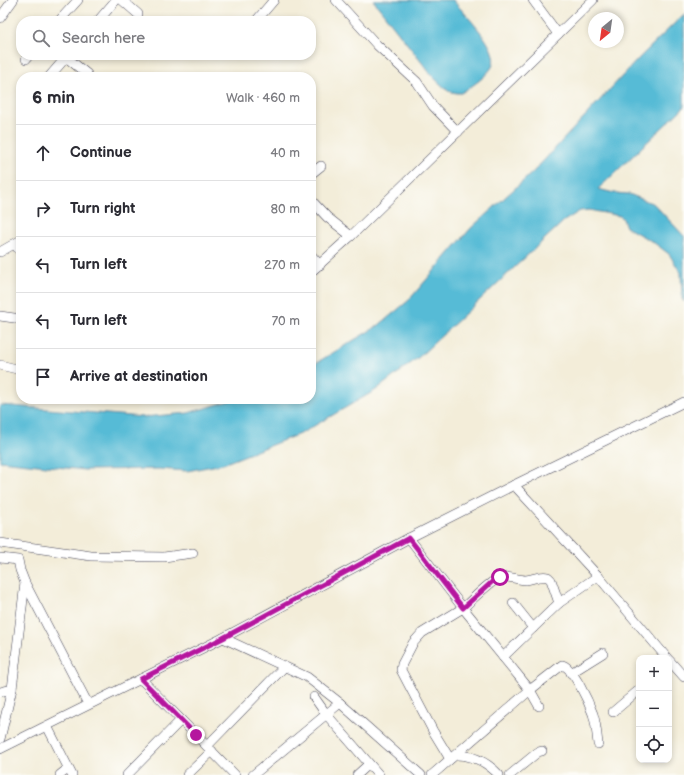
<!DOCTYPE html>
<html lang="en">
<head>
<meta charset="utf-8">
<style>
	:root { --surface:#fff; --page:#f2f2f3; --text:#2b2b33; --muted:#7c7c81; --line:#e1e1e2 }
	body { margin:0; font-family:"Balsamiq Sans",sans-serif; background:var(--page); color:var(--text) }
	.controls { position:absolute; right:12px; bottom:12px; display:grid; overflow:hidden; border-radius:8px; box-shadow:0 2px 6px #0003 }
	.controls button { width:36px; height:36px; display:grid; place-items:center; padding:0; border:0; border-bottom:1px solid var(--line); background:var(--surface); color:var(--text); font:20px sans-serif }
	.compass { position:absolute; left:588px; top:12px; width:36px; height:36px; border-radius:50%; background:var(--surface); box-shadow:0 2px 6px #0003; rotate:209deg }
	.stop { position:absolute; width:12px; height:12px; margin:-9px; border:3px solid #b5179e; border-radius:50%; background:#fff }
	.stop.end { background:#b5179e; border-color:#fff; box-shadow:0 1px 4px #0008 }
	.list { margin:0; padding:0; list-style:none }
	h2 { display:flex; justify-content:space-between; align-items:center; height:52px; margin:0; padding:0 16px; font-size:17px }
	h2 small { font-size:13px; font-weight:400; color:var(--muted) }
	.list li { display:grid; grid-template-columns:26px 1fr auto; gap:12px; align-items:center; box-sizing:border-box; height:56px; padding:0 16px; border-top:1px solid var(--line) }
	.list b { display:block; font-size:15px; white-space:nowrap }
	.list em { font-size:13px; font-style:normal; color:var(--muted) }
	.icon { flex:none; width:22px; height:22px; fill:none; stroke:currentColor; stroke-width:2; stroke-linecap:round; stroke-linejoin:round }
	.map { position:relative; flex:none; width:684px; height:775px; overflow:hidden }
	.search { position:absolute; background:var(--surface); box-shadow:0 2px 6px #0003; left:16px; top:16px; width:300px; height:44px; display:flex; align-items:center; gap:10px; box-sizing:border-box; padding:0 14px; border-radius:16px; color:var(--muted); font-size:15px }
	.panel { position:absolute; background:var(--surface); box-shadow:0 2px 6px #0003; left:16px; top:72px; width:300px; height:332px; border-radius:16px }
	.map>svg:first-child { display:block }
</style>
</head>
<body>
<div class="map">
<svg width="684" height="775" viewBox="0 0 684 775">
	<rect width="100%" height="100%" fill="#fdfcf7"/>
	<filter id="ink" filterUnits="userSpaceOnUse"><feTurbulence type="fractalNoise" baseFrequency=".025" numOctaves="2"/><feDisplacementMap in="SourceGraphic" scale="8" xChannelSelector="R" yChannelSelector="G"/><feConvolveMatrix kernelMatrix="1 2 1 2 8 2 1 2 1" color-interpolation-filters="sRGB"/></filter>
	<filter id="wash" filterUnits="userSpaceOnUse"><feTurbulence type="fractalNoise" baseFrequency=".012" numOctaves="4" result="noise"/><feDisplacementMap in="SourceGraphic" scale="16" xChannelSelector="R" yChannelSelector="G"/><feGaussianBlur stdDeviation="0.9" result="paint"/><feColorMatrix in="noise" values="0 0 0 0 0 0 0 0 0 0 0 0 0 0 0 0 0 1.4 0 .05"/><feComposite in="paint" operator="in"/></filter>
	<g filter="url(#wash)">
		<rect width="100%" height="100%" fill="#f3edd9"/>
		<!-- water -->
		<g fill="#57bbd6" stroke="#3c6e88">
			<path d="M373,0H453C464,14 502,49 492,67C485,78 472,86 461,93H457L448,91L433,77Z"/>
			<polygon points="684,14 684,107 598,189 614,193 629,194 654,204 684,236 684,302 682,299 681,273 669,254 653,242 626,227 623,219 620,216 589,210 580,211 564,221 419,357 376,390 302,433 223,464 187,471 159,469 85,470 0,461 0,405 143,417 188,413 236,399 311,399 311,366 379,325 408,301 471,228 533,172 639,58"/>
		</g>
	</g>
	<g filter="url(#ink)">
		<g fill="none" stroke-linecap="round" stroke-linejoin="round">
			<defs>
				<g id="street">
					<polyline points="122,0 138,14"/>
					<polyline points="336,0 377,45 417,82 433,106 458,132"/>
					<polyline points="533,0 558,34"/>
					<polyline points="0,18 13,0"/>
					<polyline points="59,21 78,0"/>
					<polyline points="98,21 116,0"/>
					<polyline points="256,21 274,0"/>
					<polyline points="66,57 87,74"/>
					<polyline points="26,59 29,55"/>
					<polyline points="49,77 68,55"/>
					<polyline points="311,174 321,166"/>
					<polyline points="311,200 327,217 351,236"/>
					<polyline points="14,244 21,252"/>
					<polyline points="0,252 21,240"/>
					<polyline points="311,255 320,265"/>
					<polyline points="311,272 351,236 593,0"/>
					<polyline points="0,316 21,319"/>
					<polyline points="0,365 21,370"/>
					<polyline points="514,485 598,576 667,658"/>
					<path d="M409,538L463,608C471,601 493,578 502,577C510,576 518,580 526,580C534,579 540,575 548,577L551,580L559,603"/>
					<polyline points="0,543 91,556 164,557 193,553"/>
					<polyline points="0,558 18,560 20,570 25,583 88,704"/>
					<polyline points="513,603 533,628"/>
					<polyline points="223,638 307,677 340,703 421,775"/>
					<polyline points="503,657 559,603 598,576"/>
					<polyline points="669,660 684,677"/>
					<polyline points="571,673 603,653"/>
					<polyline points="141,679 235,775"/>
					<polyline points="0,692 12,689 25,583"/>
					<polyline points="314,697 326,714 379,775"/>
					<polyline points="613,712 639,690"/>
					<polyline points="47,726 72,775"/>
					<polyline points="0,739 12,689"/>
					<polyline points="207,746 284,667"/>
					<polyline points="0,749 223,638 409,538 514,485 684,402"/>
					<path d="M456,755C473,755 487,762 499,775"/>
					<polyline points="450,759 433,731 401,670 402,664 413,643 422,633 463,608 530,690 539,706"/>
					<polyline points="60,775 65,771"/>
					<polyline points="127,775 181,720"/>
					<polyline points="187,775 212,751"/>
					<polyline points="253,775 340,703"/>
					<polyline points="357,775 369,764"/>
					<path d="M432,775L530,690L562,665C573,667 589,703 593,714C596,723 597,734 598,744"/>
					<polyline points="510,775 538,752 542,751"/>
				</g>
			</defs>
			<!-- street casing -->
			<use href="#street" stroke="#414053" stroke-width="10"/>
			<!-- street -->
			<use href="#street" stroke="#fff" stroke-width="9"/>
		</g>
	</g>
	<g fill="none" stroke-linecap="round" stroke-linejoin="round" filter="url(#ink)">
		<!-- route -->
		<polyline stroke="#b5179e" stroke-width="5" points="196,735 141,679 223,638 409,538 463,608 493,581 500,577"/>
	</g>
</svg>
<div class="controls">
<button>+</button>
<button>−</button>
<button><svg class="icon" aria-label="locate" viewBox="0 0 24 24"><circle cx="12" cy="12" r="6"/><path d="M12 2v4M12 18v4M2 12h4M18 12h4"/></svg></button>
</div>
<svg class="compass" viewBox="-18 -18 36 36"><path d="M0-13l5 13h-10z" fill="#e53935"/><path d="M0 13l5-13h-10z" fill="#7c7c81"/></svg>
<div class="stop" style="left:500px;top:577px"></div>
<div class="stop end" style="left:196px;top:735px"></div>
<div class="search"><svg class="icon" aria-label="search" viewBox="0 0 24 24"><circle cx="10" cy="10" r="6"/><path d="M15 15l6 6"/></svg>Search here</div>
<section class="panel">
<h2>6 min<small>Walk · 460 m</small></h2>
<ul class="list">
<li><svg class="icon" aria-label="ahead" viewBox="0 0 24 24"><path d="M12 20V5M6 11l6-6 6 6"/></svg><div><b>Continue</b></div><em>40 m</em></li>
<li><svg class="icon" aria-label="right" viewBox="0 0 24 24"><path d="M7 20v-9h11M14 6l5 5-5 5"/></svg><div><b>Turn right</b></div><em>80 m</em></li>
<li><svg class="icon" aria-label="left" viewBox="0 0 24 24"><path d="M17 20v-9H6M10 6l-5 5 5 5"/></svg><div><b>Turn left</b></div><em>270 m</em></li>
<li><svg class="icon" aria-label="left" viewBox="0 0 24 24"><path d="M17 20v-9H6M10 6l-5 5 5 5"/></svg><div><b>Turn left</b></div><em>70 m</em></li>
<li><svg class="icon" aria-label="arrive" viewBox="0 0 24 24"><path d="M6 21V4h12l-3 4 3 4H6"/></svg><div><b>Arrive at destination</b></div></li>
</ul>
</section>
</div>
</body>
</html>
